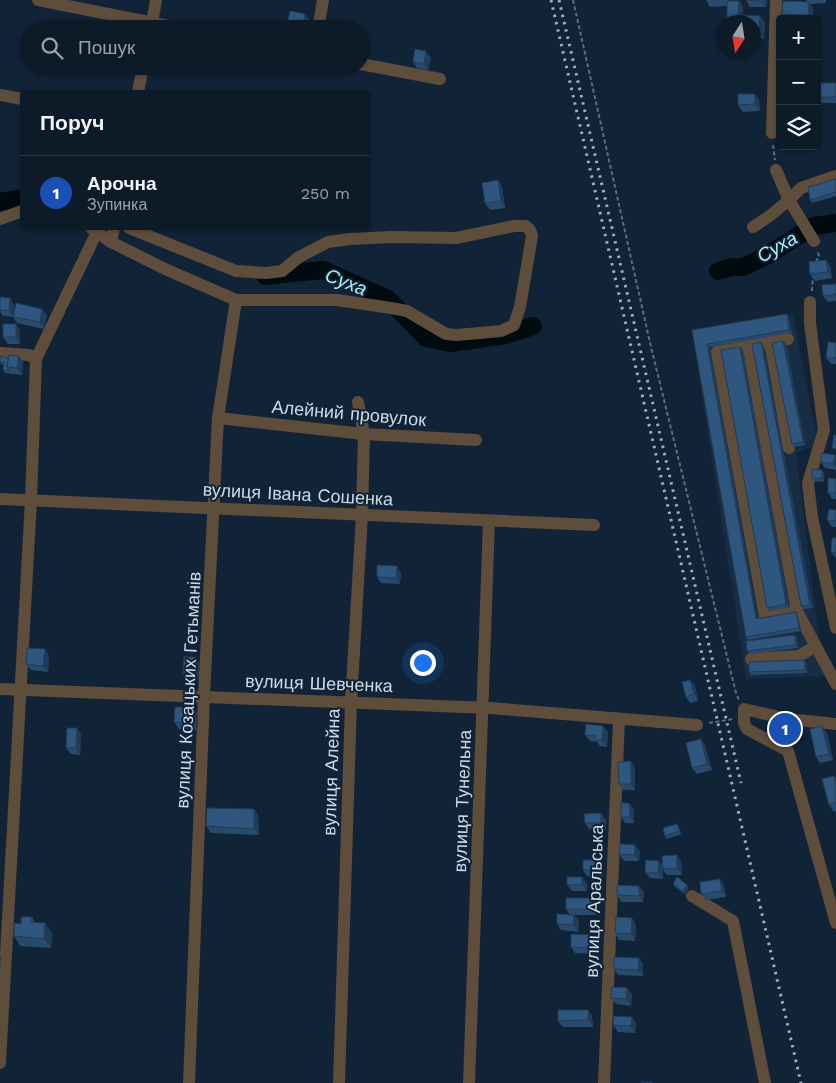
<!DOCTYPE html>
<html lang="uk">
<head>
<meta charset="utf-8">
<style>
	:root { --surface:#0d1a28; --page:#162330; --text:#f1f3f6; --muted:#9aa1a8; --line:#2d3845; --accent:#d93025 }
	body { margin:0; font-family:"Work Sans",sans-serif; background:var(--page); color:var(--text) }
	.controls { position:absolute; right:15px; top:15px; display:grid; overflow:hidden; border-radius:5px; box-shadow:0 1px 4px #0004 }
	.controls button { width:45px; height:45px; display:grid; place-items:center; padding:0; border:0; border-bottom:1px solid var(--line); background:var(--surface); color:var(--text); font:25px sans-serif }
	.compass { position:absolute; left:716px; top:15px; width:45px; height:45px; border-radius:50%; background:var(--surface); box-shadow:0 1px 4px #0004; rotate:192deg }
	.you { position:absolute; left:422px; top:662px; width:18px; height:18px; margin:-12px; border:4px solid #fff; border-radius:50%; background:#1a73e8; box-shadow:0 0 0 8px #1a73e833 }
	.badge { display:grid; place-items:center; width:32px; height:32px; border-radius:50%; background:var(--accent); color:#fff; font-size:16px; font-weight:700 }
	.pin { position:absolute; translate:-50% -50%; border:2px solid #fff; box-shadow:0 1px 5px #0006 }
	.list { margin:0; padding:0; list-style:none }
	h2 { display:flex; justify-content:space-between; align-items:center; height:65px; margin:0; padding:0 20px; font-size:21px }
	h2 small { font-size:16px; font-weight:400; color:var(--muted) }
	.list li { display:grid; grid-template-columns:32px 1fr auto; gap:15px; align-items:center; box-sizing:border-box; height:75px; padding:0 20px; border-top:1px solid var(--line) }
	.list b { display:block; font-size:19px; white-space:nowrap }
	.list p { margin:0; font-size:16px; white-space:nowrap; color:var(--muted) }
	.list em { font-size:16px; font-style:normal; color:var(--muted) }
	.icon { flex:none; width:28px; height:28px; fill:none; stroke:currentColor; stroke-width:2; stroke-linecap:round; stroke-linejoin:round }
	.map { position:relative; flex:none; width:836px; height:1083px; overflow:hidden }
	.search { position:absolute; background:var(--surface); box-shadow:0 1px 4px #0004; left:20px; top:20px; width:350px; height:55px; display:flex; align-items:center; gap:12px; box-sizing:border-box; padding:0 18px; border-radius:28px; color:var(--muted); font-size:19px }
	.panel { position:absolute; background:var(--surface); box-shadow:0 1px 4px #0004; left:20px; top:90px; width:350px; height:140px; border-radius:5px }
	.map>svg:first-child { display:block }
</style>
</head>
<body>
<div class="map">
<svg width="836" height="1083" viewBox="0 0 836 1083">
	<rect width="100%" height="100%" fill="#112336"/>
	<!-- built -->
	<polygon fill="#162d44" points="793,314 818,445 796,453 824,676 746,679 692,331"/>
	<g fill="none" stroke-linecap="round" stroke-linejoin="round">
		<!-- river -->
		<g stroke="#000b10" stroke-width="18">
			<polyline points="0,202 22,198"/>
			<polyline points="718,271 731,267 743,267 766,256 814,226 836,223"/>
			<polyline points="265,276 323,270 388,299 426,338 450,343 507,335 533,326"/>
		</g>
		<!-- path -->
		<g stroke="#5d6d7d" stroke-width="2" stroke-dasharray="4 2.5" stroke-linecap="butt">
			<polyline points="573,0 651,347 736,693 739,700"/>
			<polyline points="773,145 775,160"/>
			<polyline points="816,262 819,256 817,250"/>
			<polyline points="812,291 813,276"/>
			<polyline points="709,723 733,719"/>
		</g>
		<!-- minor -->
		<g stroke="#5e4d3b" stroke-width="12">
			<polyline points="38,0 184,29"/>
			<polyline points="151,29 156,0"/>
			<polyline points="318,29 323,0"/>
			<polyline points="361,64 440,79"/>
			<polyline points="138,92 143,66"/>
			<polyline points="0,95 22,99"/>
			<polyline points="772,133 776,0"/>
			<polyline points="776,170 789,200 801,188 836,176"/>
			<polyline points="0,219 22,211"/>
			<polyline points="753,227 771,215 789,200 814,241"/>
			<polyline points="91,228 111,242 165,269 236,300 337,300 391,308 407,311 446,334 457,335 501,331 514,325 520,307 532,236 530,230 526,226 514,226 456,238 392,237 350,239 328,242 299,257 282,271 266,273 236,271 129,228"/>
			<polyline points="111,242 114,228"/>
			<polyline points="810,302 810,323 824,430 808,483 812,517 836,628"/>
			<polyline points="788,339 717,352 765,617 797,611"/>
			<polyline points="770,342 789,448"/>
			<polyline points="748,346 797,611 836,684"/>
			<polyline points="0,353 29,355 36,359"/>
			<polyline points="218,418 364,434 476,440"/>
			<polyline points="0,499 594,525"/>
			<polyline points="751,659 799,656 816,646"/>
			<polyline points="0,689 490,708 697,725"/>
			<polyline points="836,724 788,719 744,709 744,723 747,729 788,751 836,923"/>
			<polyline points="692,896 733,921 765,1083"/>
			<polyline points="0,1063 31,500 36,359 97,232"/>
			<polyline points="189,1083 204,696 218,418 236,300"/>
			<polyline points="339,1083 351,702 362,515 364,434 358,402"/>
			<polyline points="469,1083 489,521"/>
			<polyline points="604,1083 619,720"/>
		</g>
		<!-- rail -->
		<g stroke="#a0adbc" stroke-width="3" stroke-dasharray="2.5 5" stroke-linecap="butt">
			<polyline points="551,0 801,1083"/>
			<polyline points="559,0 741,783"/>
		</g>
	</g>
	<!-- wall -->
	<g fill="#284a6c">
		<polygon points="706,0 728,0 728,1 739,1 743,8 743,15 765,22 764,39 754,38 754,22 731,22 727,17 727,6 710,7"/>
		<polygon points="746,0 767,0 766,7 750,7"/>
		<polygon points="806,0 826,0 826,3 810,4 813,9 813,19 785,19 782,14 808,2"/>
		<polygon points="431,58 428,70 417,68 413,62"/>
		<polygon points="817,83 836,83 836,103 819,103 817,101"/>
		<polygon points="759,100 760,111 743,112 738,105"/>
		<polygon points="836,179 836,196 812,203 810,200"/>
		<polygon points="498,180 502,187 505,208 490,210 485,203"/>
		<polygon points="826,260 830,266 832,278 815,281 810,274"/>
		<polygon points="836,284 836,301 828,302 823,296"/>
		<polygon points="0,297 10,298 14,305 13,315 42,309 47,315 44,329 17,323 13,317 3,316 0,312"/>
		<polygon points="787,314 789,317 792,333 710,347 757,619 796,612 798,616 801,631 748,640 746,637 692,330"/>
		<polygon points="16,324 20,331 20,344 8,344 3,337"/>
		<polygon points="836,343 836,364 831,364 826,358"/>
		<polygon points="786,344 805,445 794,447 792,444"/>
		<polygon points="763,345 813,608 803,609 801,606"/>
		<polygon points="740,347 743,350 789,608 769,611 767,608"/>
		<polygon points="0,356 8,358 19,356 23,362 22,375 5,373 3,370 4,365 2,365 0,362"/>
		<polygon points="836,456 836,470 825,468 821,462"/>
		<polygon points="822,470 824,473 824,482 814,481 812,478"/>
		<polygon points="836,479 836,499 832,499 828,493"/>
		<polygon points="836,510 836,527 832,527 827,520"/>
		<polygon points="836,538 836,558 831,552"/>
		<polygon points="401,573 400,584 381,583 377,577"/>
		<polygon points="795,635 797,638 798,648 750,654 747,651"/>
		<polygon points="49,656 48,672 31,670 26,664"/>
		<polygon points="195,657 200,664 198,680 187,680 183,673"/>
		<polygon points="807,663 807,673 751,675 749,672"/>
		<polygon points="690,680 695,686 698,701 690,703 686,697"/>
		<polygon points="198,715 198,730 179,729 174,722"/>
		<polygon points="822,726 827,733 833,760 820,763 816,757"/>
		<polygon points="77,728 81,735 80,755 71,754 66,748"/>
		<polygon points="794,730 796,733 796,738 788,738 786,735"/>
		<polygon points="608,732 607,747 600,746 597,742 590,741 585,735"/>
		<polygon points="701,739 705,746 712,770 697,774 692,768"/>
		<polygon points="635,768 635,790 623,790 619,784"/>
		<polygon points="834,776 836,779 836,811 834,812 829,805"/>
		<polygon points="254,809 258,815 259,835 211,833 206,826"/>
		<polygon points="634,809 634,823 625,823 621,817"/>
		<polygon points="601,813 606,820 606,829 589,829 585,823"/>
		<polygon points="677,824 679,827 681,834 667,839 665,836"/>
		<polygon points="640,851 639,861 624,861 619,854"/>
		<polygon points="677,855 681,862 682,875 667,875 663,870 663,879 650,878 645,872 659,861 663,866"/>
		<polygon points="603,866 603,877 587,876 583,870"/>
		<polygon points="587,883 587,891 572,891 567,885"/>
		<polygon points="673,884 687,885 689,888 685,894 675,887"/>
		<polygon points="724,886 726,897 706,900 701,894"/>
		<polygon points="644,892 643,902 621,902 617,895"/>
		<polygon points="596,905 596,915 573,915 579,921 578,932 561,930 557,924 570,915 566,909"/>
		<polygon points="32,917 35,923 52,933 51,948 20,946 14,936 21,924"/>
		<polygon points="636,925 635,941 619,940 615,933"/>
		<polygon points="593,935 598,941 597,954 575,953 571,947"/>
		<polygon points="643,964 643,976 618,975 614,969"/>
		<polygon points="627,988 632,994 631,1006 616,1004 611,998"/>
		<polygon points="588,1010 592,1016 593,1027 563,1027 558,1021"/>
		<polygon points="636,1023 635,1033 618,1032 613,1025"/>
	</g>
	<!-- shaded-wall -->
	<g fill="#213c58">
		<polygon points="762,0 767,0 766,7 762,1"/>
		<polygon points="739,1 743,8 743,22 738,17"/>
		<polygon points="809,2 813,9 813,19 811,19 808,15"/>
		<polygon points="305,14 310,21 308,29 302,29"/>
		<polygon points="760,16 765,22 764,39 759,32"/>
		<polygon points="426,51 431,58 428,70 424,64"/>
		<polygon points="755,94 759,100 760,111 755,104"/>
		<polygon points="498,180 502,187 505,208 501,201"/>
		<polygon points="826,260 830,266 832,278 828,272"/>
		<polygon points="10,298 14,305 13,317 9,311"/>
		<polygon points="42,309 47,315 44,329 40,322"/>
		<polygon points="787,314 789,317 792,333 789,330"/>
		<polygon points="16,324 20,331 20,344 16,337"/>
		<polygon points="783,341 786,344 805,445 803,442"/>
		<polygon points="761,342 763,345 813,608 810,605"/>
		<polygon points="707,344 710,347 758,622 756,619"/>
		<polygon points="740,347 743,350 789,608 786,604"/>
		<polygon points="19,356 23,362 22,375 17,368"/>
		<polygon points="835,455 836,456 836,467 833,464"/>
		<polygon points="822,470 824,473 824,482 822,478"/>
		<polygon points="397,566 401,573 400,584 396,578"/>
		<polygon points="796,612 798,616 801,631 799,628"/>
		<polygon points="795,635 797,638 798,648 796,645"/>
		<polygon points="45,649 49,656 48,672 43,666"/>
		<polygon points="195,657 200,664 198,680 194,674"/>
		<polygon points="804,660 807,663 807,673 805,670"/>
		<polygon points="690,680 695,686 698,701 694,694"/>
		<polygon points="194,708 198,715 198,730 193,723"/>
		<polygon points="603,726 608,732 607,747 602,740"/>
		<polygon points="822,726 827,733 833,760 829,754"/>
		<polygon points="77,728 81,735 80,755 76,748"/>
		<polygon points="794,730 796,733 796,738 794,735"/>
		<polygon points="701,739 705,746 712,770 707,764"/>
		<polygon points="631,761 635,768 635,790 631,784"/>
		<polygon points="629,803 634,809 634,823 630,817"/>
		<polygon points="254,809 258,815 259,835 254,829"/>
		<polygon points="601,813 606,820 606,829 601,823"/>
		<polygon points="635,845 640,851 639,861 635,855"/>
		<polygon points="677,855 681,862 682,875 677,868"/>
		<polygon points="598,860 603,866 603,877 598,870"/>
		<polygon points="659,861 663,867 663,879 658,873"/>
		<polygon points="582,877 587,883 587,891 582,885"/>
		<polygon points="720,879 724,886 726,897 722,891"/>
		<polygon points="687,885 689,888 685,894 683,891"/>
		<polygon points="639,886 644,892 643,902 639,896"/>
		<polygon points="592,898 596,905 596,915 592,909"/>
		<polygon points="574,915 579,921 578,932 573,925"/>
		<polygon points="632,918 636,925 635,941 631,934"/>
		<polygon points="45,923 52,933 51,948 44,939"/>
		<polygon points="593,935 598,941 597,954 593,948"/>
		<polygon points="0,955 1,956 0,970"/>
		<polygon points="639,958 643,964 643,976 638,970"/>
		<polygon points="627,988 632,994 631,1006 626,999"/>
		<polygon points="588,1010 592,1016 593,1027 588,1020"/>
		<polygon points="632,1017 636,1023 635,1033 631,1026"/>
	</g>
	<!-- building -->
	<g fill="#2f567e" stroke="#213c58">
		<polygon points="746,0 762,0 762,1"/>
		<polygon points="727,1 739,1 738,17 727,17"/>
		<polygon points="783,1 809,2 808,15 782,14"/>
		<polygon points="290,11 305,14 302,29 286,29"/>
		<polygon points="742,15 760,16 759,32 754,32 754,22 742,22"/>
		<polygon points="779,24 780,24 780,43 778,43"/>
		<polygon points="415,49 426,51 424,64 413,62"/>
		<rect x="817" y="83" width="19" height="14"/>
		<polygon points="738,94 755,94 755,104 738,105"/>
		<polygon points="836,179 836,192 810,200 808,187"/>
		<polygon points="498,180 501,201 485,203 482,183"/>
		<polygon points="826,260 828,272 810,274 809,262"/>
		<polygon points="836,284 836,294 823,296 822,285"/>
		<polygon points="0,297 10,298 9,311 0,310"/>
		<polygon points="16,303 42,309 40,322 13,317"/>
		<polygon points="787,314 789,330 707,344 756,619 796,612 799,628 746,637 692,330"/>
		<rect x="3" y="324" width="13" height="13"/>
		<polygon points="783,341 803,442 792,444 772,343"/>
		<polygon points="761,342 810,605 801,606 752,344"/>
		<polygon points="828,342 836,343 836,358 826,358"/>
		<polygon points="740,347 786,604 767,608 721,350"/>
		<polygon points="9,355 19,356 17,368 7,367"/>
		<polygon points="0,356 8,358 7,367 9,371 3,370 4,362 0,362"/>
		<polygon points="834,435 836,435 836,449 832,448"/>
		<polygon points="822,453 835,455 833,464 821,462"/>
		<polygon points="812,469 822,470 822,478 812,478"/>
		<polygon points="828,478 836,479 836,493 828,493"/>
		<polygon points="829,509 836,510 836,521 827,520"/>
		<polygon points="832,538 836,538 836,553 831,552"/>
		<polygon points="377,565 397,566 396,578 377,577"/>
		<polygon points="795,635 796,645 747,651 746,641"/>
		<polygon points="27,648 45,649 43,666 26,664"/>
		<polygon points="184,657 195,657 194,674 183,673"/>
		<polygon points="804,660 805,670 749,672 749,662"/>
		<polygon points="690,680 694,694 686,697 682,682"/>
		<polygon points="175,707 194,708 193,723 174,722"/>
		<polygon points="586,724 603,726 602,740 595,740 596,736 585,735"/>
		<polygon points="822,726 829,754 816,757 810,729"/>
		<polygon points="67,728 77,728 76,748 66,748"/>
		<rect x="786" y="730" width="8" height="5"/>
		<polygon points="701,739 707,764 692,768 686,743"/>
		<polygon points="631,761 631,784 619,784 618,762"/>
		<polygon points="834,776 836,784 836,803 829,805 822,779"/>
		<polygon points="621,803 629,803 630,817 621,817"/>
		<polygon points="207,808 254,809 254,829 206,826"/>
		<polygon points="601,813 601,823 585,823 584,814"/>
		<polygon points="677,824 679,831 665,836 663,828"/>
		<polygon points="620,844 635,845 635,855 619,854"/>
		<polygon points="677,855 677,868 663,869 662,856"/>
		<rect x="583" y="860" width="15" height="10"/>
		<polygon points="646,860 659,861 658,873 645,872"/>
		<rect x="567" y="877" width="15" height="8"/>
		<polygon points="677,877 687,885 683,891 673,884"/>
		<polygon points="720,879 722,891 701,894 700,882"/>
		<polygon points="617,885 639,886 639,896 617,895"/>
		<rect x="566" y="898" width="26" height="11"/>
		<polygon points="557,914 574,915 573,925 557,924"/>
		<polygon points="21,917 32,917 31,922 45,923 44,939 14,936 14,923 21,924"/>
		<polygon points="616,917 632,918 631,934 615,933"/>
		<polygon points="571,934 593,935 593,948 571,947"/>
		<polygon points="614,957 639,958 638,970 614,969"/>
		<polygon points="612,987 627,988 626,999 611,998"/>
		<polygon points="558,1010 588,1010 588,1020 558,1021"/>
		<polygon points="614,1016 632,1017 631,1026 613,1025"/>
		<rect x="642" y="1082" width="10" height="1"/>
	</g>
	<g text-anchor="middle" dominant-baseline="central" stroke-width="4" stroke-linejoin="round" paint-order="stroke">
		<!-- street labels -->
		<g font-size="18" fill="#cedae7" stroke="#112336">
			<text transform="translate(349 413) rotate(5)">Алейний провулок</text>
			<text transform="translate(298 494) rotate(3)">вулиця Івана Сошенка</text>
			<text transform="translate(319 683) rotate(2)">вулиця Шевченка</text>
			<text transform="translate(188 690) rotate(-87)">вулиця Козацьких Гетьманів</text>
			<text transform="translate(331 772) rotate(-88)">вулиця Алейна</text>
			<text transform="translate(462 801) rotate(-88)">вулиця Тунельна</text>
			<text transform="translate(594 901) rotate(-88)">вулиця Аральська</text>
		</g>
		<!-- water labels -->
		<g font-size="19" font-style="italic" fill="#adedfa" stroke="#112336">
			<text transform="translate(777 247) rotate(-30)">Суха</text>
			<text transform="translate(346 282) rotate(22)">Суха</text>
		</g>
	</g>
</svg>
<div class="controls">
<button>+</button>
<button>−</button>
<button><svg class="icon" aria-label="layers" viewBox="0 0 24 24"><path d="M12 4l9 5-9 5-9-5zM3 14l9 5 9-5"/></svg></button>
</div>
<svg class="compass" viewBox="-18 -18 36 36"><path d="M0-13l5 13h-10z" fill="#e53935"/><path d="M0 13l5-13h-10z" fill="#9aa1a8"/></svg>
<div class="you"></div>
<div class="pin badge" style="left:785px;top:729px;background:#1a4fb4">1</div>
<div class="search"><svg class="icon" aria-label="search" viewBox="0 0 24 24"><circle cx="10" cy="10" r="6"/><path d="M15 15l6 6"/></svg>Пошук</div>
<section class="panel">
<h2>Поруч<small></small></h2>
<ul class="list">
<li><span class="badge" style="background:#1a4fb4">1</span><div><b>Арочна</b><p>Зупинка</p></div><em>250 m</em></li>
</ul>
</section>
</div>
</body>
</html>
